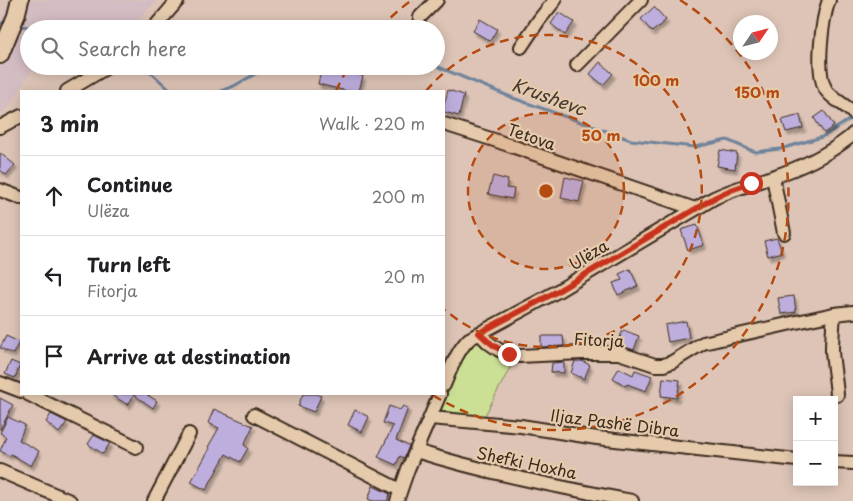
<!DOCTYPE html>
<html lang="en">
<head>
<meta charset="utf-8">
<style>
	:root { --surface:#fff; --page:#f6f6f6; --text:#202124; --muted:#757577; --line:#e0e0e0 }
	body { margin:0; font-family:"Playpen Sans",sans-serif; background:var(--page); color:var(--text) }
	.controls { position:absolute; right:15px; bottom:15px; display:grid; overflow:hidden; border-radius:0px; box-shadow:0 2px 12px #0003 }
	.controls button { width:45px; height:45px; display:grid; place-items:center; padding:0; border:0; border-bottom:1px solid var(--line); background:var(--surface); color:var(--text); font:25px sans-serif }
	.compass { position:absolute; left:733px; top:15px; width:45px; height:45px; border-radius:50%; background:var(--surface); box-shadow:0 2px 12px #0003; rotate:55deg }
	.stop { position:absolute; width:15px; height:15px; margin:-11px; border:4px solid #c8321e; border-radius:50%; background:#fff }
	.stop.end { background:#c8321e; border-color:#fff; box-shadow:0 1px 5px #0008 }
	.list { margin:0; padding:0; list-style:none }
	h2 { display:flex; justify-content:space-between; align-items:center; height:65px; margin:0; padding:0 20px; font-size:21px }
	h2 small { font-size:16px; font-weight:400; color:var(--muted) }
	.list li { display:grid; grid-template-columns:32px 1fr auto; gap:15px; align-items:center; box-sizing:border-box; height:80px; padding:0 20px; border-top:1px solid var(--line) }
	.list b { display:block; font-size:19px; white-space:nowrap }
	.list p { margin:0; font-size:16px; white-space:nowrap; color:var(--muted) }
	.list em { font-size:16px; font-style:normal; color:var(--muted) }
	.icon { flex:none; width:28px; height:28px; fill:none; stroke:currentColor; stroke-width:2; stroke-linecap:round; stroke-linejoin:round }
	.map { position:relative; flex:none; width:853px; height:501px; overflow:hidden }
	.search { position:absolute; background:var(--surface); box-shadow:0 2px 12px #0003; left:20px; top:20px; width:425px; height:55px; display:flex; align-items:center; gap:12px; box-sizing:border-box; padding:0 18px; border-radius:28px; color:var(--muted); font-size:19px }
	.panel { position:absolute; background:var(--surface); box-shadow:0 2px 12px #0003; left:20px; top:90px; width:425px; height:305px; border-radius:0px }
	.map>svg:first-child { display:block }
</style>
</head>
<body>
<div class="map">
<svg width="853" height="501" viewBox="0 0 853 501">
	<defs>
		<filter id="shadow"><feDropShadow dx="2.5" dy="4" stdDeviation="1" flood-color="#0004"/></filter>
	</defs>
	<rect width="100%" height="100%" fill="#ddc4b6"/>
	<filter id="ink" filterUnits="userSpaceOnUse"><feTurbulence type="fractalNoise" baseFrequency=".02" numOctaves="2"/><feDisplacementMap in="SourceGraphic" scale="10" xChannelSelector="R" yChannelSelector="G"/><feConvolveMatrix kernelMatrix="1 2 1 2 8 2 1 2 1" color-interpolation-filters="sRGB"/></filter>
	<g filter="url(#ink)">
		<!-- built -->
		<polygon fill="#d4bdc2" points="8,0 158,0 129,29 29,29 29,66 34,66 7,110 0,113 0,21 5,13"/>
		<!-- green -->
		<polygon fill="#cce095" stroke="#84855a" points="483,341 515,358 484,417 437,410 441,399 470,342"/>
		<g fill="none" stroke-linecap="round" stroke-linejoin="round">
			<!-- stream -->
			<g stroke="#6f839a" stroke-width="3">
				<polyline points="0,23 9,24"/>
				<polyline points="17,25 39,29"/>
				<polyline points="309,29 316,22 358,25 364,29"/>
				<polyline points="144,66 171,91"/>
				<polyline points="436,66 513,98 631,140 695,147 727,140 755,152 780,149 822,137 852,118"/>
				<polyline points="221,91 234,86 269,66"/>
			</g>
		</g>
		<!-- building -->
		<g fill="#beaede" stroke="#3b2a1e" filter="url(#shadow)">
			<polygon points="654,7 666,20 652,32 641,19"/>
			<polygon points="559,12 574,22 565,35 551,24"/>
			<polygon points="480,19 497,29 490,41 473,31"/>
			<polygon points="600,62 613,74 603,85 590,74"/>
			<polygon points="322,66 363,76 359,91 347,91 318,84"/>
			<polygon points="448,90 464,95 459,116 444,112 444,106"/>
			<polygon points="824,111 834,126 824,133 814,118"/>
			<polygon points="800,115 803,128 786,132 782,120"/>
			<polygon points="720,150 737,153 735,169 717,166"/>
			<polygon points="0,153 15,165 6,175 0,170"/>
			<polygon points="493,176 508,180 506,188 514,189 512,199 488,194"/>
			<polygon points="565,177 584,181 579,202 561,198"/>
			<polygon points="697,225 704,245 688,250 681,230"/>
			<polygon points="777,238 782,252 768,256 764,241"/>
			<polygon points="630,269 638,286 618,295 613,283 622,280 619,274"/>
			<polygon points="794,296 796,312 781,314 778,298"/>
			<polygon points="686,321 689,338 668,342 665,325"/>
			<polygon points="623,330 639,336 634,350 617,345"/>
			<polygon points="6,336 19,342 13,354 0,348"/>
			<polygon points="541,336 563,336 564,346 541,347"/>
			<polygon points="11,361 20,365 15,378 5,374"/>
			<polygon points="575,361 582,361 590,365 584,379 571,373"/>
			<polygon points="564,362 564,373 551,372 552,363"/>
			<polygon points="619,368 633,375 635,370 652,376 646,391 627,384 626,386 613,378"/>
			<polygon points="663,378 680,380 677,398 661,396"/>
			<polygon points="110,394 146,394 157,401 153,408 134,395 128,405"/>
			<polygon points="303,394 316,394 321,396 314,412 298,406"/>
			<polygon points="0,398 13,405 0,430"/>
			<polygon points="389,406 400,410 403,406 408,408 396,440 409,446 404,458 400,456 396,465 378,457 393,426 383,423"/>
			<polygon points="214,409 253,426 244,445 248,448 240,462 226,454 206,490 191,482 210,448 208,447 219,428 208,423"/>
			<polygon points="355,410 369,417 362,432 348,425"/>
			<polygon points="51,414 67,422 59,433 46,422"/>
			<polygon points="8,417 25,425 19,440 39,451 31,466 11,454 10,456 0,451 6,437 0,433"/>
			<polygon points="94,435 110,443 103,454 88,444"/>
			<polygon points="373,486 390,494 387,501 373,501 368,499"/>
		</g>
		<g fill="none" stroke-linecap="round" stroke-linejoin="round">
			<defs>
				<g id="minor">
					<path d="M829,0C822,19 815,73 826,90C833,100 845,104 853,113"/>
					<polyline points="420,17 437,0"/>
					<polyline points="153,29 178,0"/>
					<polyline points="521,47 539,20 555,0"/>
					<polyline points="577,65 641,0"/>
					<polyline points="67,91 109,66"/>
					<polyline points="444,124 494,140 695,209"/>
					<polyline points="0,127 21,116"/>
					<polyline points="773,177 784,233"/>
					<polyline points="0,190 21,198"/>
					<path d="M834,314C833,326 832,338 832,351C833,366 836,380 837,395"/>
					<polyline points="479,333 489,343 499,350 509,354 520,356 581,353 619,353 655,365 664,365 672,362 703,343 792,323 834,314 853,312"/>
					<polyline points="0,383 21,391"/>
					<path d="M444,385C451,369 456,352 469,339L556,292L714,198C733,189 752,184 772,177C800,168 827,155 850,137L853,134"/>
					<polyline points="28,394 136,447"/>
					<polyline points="254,415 400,490"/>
					<polyline points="430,418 521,426 597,438 797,460"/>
					<path d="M416,451C487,473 559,487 632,501"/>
					<polyline points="834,462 853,463"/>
					<polyline points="0,471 70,501"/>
					<polyline points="154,501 189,434"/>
					<polyline points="397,501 408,469 440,394"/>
				</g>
				<polyline id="major" points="0,55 16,16 20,0"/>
			</defs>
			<!-- minor casing -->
			<use href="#minor" stroke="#3b2a1e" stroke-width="16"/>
			<!-- major casing -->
			<use href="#major" stroke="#3b2a1e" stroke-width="20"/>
			<!-- minor -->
			<use href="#minor" stroke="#e5caac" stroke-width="12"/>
			<!-- major -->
			<use href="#major" stroke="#e5caac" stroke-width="16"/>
		</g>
	</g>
	<g fill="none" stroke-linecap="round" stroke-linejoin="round" filter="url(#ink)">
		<!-- route -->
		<path stroke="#c8321e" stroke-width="6" d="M509,354C497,349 488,342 479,333L556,292L714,198L731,190L751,183"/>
	</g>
	<!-- distance rings -->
	<circle cx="546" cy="191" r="78" fill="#b44b11" fill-opacity=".12"/>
	<g fill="none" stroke="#b44b11" stroke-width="2.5" stroke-dasharray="9 6">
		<circle cx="546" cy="191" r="78"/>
		<path d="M426 91A156 156 0 1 1 445 310"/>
		<path d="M336 91A233 233 0 0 1 348 68M380 28A233 233 0 0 1 412 0M680 0A233 233 0 0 1 431 394"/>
	</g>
	<g text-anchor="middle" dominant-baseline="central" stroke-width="4.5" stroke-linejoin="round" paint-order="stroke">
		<!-- street labels -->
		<g font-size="16" fill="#3b2a1e" stroke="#e5caac">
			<text transform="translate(532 136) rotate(19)">Tetova</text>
			<text transform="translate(588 254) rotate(-31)">Ulëza</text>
			<text transform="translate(599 339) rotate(3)">Fitorja</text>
			<text transform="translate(615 422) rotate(7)">Iljaz Pashë Dibra</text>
			<text transform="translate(527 462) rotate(12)">Shefki Hoxha</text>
		</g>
		<!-- water labels -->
		<g font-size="18" font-style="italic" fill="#443933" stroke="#e5caac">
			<text transform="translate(549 96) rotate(20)">Krushevc</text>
		</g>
	</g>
	<circle cx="546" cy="191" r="8" fill="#b44b11" stroke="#e5caac" stroke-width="2.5"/>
	<g font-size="15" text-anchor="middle" font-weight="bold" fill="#b44b11" stroke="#e5caac" stroke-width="4.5" stroke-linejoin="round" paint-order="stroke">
		<text x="656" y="86">100 m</text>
		<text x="757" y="98">150 m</text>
		<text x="601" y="141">50 m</text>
	</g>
</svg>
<div class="controls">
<button>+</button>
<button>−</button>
</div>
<svg class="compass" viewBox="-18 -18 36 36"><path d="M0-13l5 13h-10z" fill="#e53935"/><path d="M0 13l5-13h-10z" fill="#757577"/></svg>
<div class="stop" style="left:751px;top:183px"></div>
<div class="stop end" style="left:509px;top:354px"></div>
<div class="search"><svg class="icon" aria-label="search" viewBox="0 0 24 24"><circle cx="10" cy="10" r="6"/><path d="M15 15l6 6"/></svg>Search here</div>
<section class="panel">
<h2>3 min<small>Walk · 220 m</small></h2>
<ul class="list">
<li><svg class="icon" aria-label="ahead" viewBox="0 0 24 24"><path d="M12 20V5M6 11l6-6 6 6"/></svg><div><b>Continue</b><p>Ulëza</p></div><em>200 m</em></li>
<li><svg class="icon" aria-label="left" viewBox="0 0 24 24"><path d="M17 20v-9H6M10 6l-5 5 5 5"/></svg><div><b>Turn left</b><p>Fitorja</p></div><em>20 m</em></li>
<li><svg class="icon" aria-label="arrive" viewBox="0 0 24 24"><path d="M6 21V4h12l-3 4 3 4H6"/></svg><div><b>Arrive at destination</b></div></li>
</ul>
</section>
</div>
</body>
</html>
